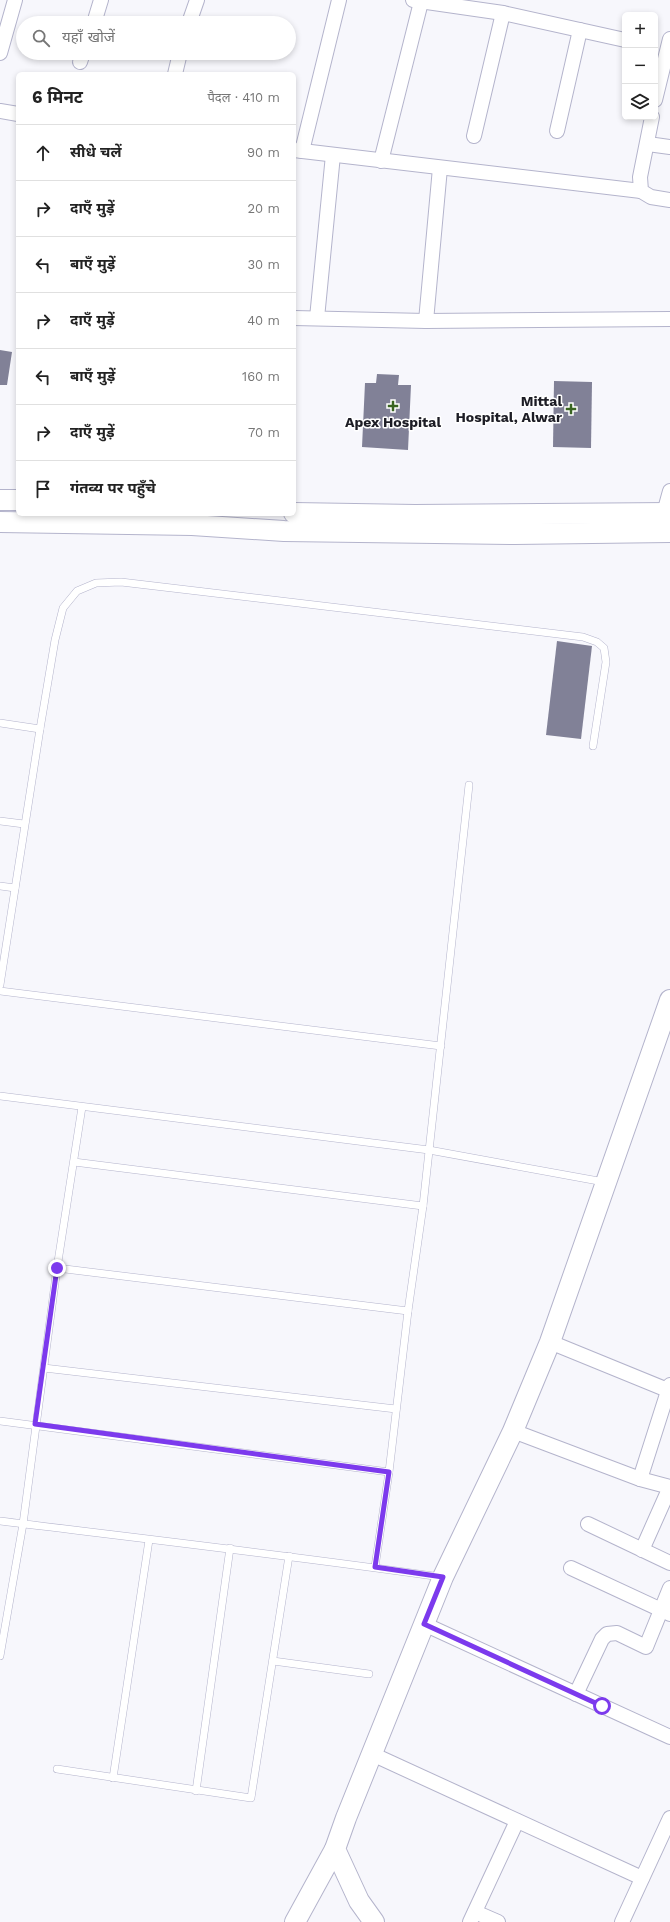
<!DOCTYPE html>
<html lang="hi">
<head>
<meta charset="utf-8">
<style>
	:root { --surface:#fff; --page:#f6f6f6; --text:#222; --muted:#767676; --line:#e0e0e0 }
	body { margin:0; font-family:"Work Sans","Noto Sans Devanagari",sans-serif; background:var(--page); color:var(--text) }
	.controls { position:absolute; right:12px; top:12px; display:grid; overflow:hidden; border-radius:6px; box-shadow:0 2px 6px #0003 }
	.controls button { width:36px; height:36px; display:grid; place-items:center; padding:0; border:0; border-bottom:1px solid var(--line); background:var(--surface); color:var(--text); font:20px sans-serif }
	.stop { position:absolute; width:12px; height:12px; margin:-9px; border:3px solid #7c3aed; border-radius:50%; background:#fff }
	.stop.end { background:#7c3aed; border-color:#fff; box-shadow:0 1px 4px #0008 }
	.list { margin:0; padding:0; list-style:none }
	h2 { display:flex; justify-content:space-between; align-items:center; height:52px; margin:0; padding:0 16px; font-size:17px }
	h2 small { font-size:13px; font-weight:400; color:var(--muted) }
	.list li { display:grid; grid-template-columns:26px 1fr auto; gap:12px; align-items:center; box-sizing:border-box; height:56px; padding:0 16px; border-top:1px solid var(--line) }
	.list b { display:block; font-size:15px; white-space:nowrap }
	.list em { font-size:13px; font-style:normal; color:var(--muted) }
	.icon { flex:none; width:22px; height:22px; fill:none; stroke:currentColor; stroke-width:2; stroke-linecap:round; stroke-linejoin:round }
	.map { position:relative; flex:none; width:670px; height:1922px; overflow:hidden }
	.search { position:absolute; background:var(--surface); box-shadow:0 2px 6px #0003; left:16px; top:16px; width:280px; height:44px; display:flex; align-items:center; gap:10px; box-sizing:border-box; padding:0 14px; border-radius:22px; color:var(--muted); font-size:15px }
	.panel { position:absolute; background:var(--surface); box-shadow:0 2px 6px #0003; left:16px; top:72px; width:280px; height:444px; border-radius:6px }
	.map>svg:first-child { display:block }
</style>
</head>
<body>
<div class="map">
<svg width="670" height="1922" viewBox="0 0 670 1922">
	<rect width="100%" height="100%" fill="#f7f7fc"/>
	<!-- building -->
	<g fill="#818197">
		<polygon points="0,350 12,352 7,385 0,385"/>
		<polygon points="377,374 399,375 398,385 411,385 408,450 362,447 365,383 376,383"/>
		<polygon points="554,381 592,382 591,448 553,447"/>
		<polygon points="557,641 592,646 581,739 546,735"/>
	</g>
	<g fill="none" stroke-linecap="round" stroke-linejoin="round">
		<defs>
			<g id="lane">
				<polyline points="0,723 40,729"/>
				<polyline points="0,821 24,824"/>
				<polyline points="0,886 15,888"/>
				<polyline points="0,985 40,729 55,640 63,608 77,591 96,583 121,582 583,637 597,642 604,648 606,662 593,746"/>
				<polyline points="0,991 441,1046"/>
				<polyline points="0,1096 429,1150 604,1182"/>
				<polyline points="74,1162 423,1206"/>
				<polyline points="57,1268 408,1311"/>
				<polyline points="44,1368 396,1409"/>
				<polyline points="0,1421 389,1472"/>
				<path d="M0,1521C147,1539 294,1556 441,1577"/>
				<polyline points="375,1567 389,1472 408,1311 423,1206 469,785"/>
				<polyline points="0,1656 23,1524 57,1268 82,1107"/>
				<polyline points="273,1661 369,1674"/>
				<polyline points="57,1769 251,1798 289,1556"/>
				<polyline points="113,1778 149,1540"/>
				<polyline points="196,1791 230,1548"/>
			</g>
			<g id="street">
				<polyline points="413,0 503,13 625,40"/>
				<polyline points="94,23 101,0"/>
				<polyline points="189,23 197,0"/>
				<polyline points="0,53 15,0"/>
				<polyline points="80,62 83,53"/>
				<polyline points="175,74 180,53"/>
				<polyline points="655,100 670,39"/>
				<polyline points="0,111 18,114"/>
				<polyline points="652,117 640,177 641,191 651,197 670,200"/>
				<polyline points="557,131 580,30"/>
				<polyline points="474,136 503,13"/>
				<polyline points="648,144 670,147"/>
				<polyline points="294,150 641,191"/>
				<polyline points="302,151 339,0"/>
				<polyline points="381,161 421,2"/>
				<polyline points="294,318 426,321 670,319"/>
				<polyline points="317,318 333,155"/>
				<polyline points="426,321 440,168"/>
				<polyline points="664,513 670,491"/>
				<polyline points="550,1342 670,1391"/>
				<polyline points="513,1431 640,1479 670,1487"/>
				<polyline points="640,1479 670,1385"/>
				<polyline points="588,1524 670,1563"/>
				<polyline points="642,1550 670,1487"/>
				<polyline points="571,1568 670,1614"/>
				<polyline points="424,1624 670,1737"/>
				<polyline points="576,1694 602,1639 607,1634 617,1633 646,1647 670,1588"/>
				<polyline points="372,1754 642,1878"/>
				<polyline points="475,1912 498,1922"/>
				<polyline points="470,1922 517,1821"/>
				<polyline points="622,1922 670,1818"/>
			</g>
			<g id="secondary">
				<polyline points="0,500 18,500"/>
				<polyline points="294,513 415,515 670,513"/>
				<polyline points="0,522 192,525 284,531 515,534 670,532"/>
				<polyline points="295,1922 335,1849"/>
				<polyline points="374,1922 359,1901 335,1849 346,1818 443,1577 513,1431 550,1342 670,1000"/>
			</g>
		</defs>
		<!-- lane casing -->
		<use href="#lane" stroke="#b4b4cc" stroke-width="8"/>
		<!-- street casing -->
		<use href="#street" stroke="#b4b4cc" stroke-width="16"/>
		<!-- secondary casing -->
		<use href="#secondary" stroke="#b4b4cc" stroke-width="22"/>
		<!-- lane -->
		<use href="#lane" stroke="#fff" stroke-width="7"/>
		<!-- street -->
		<use href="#street" stroke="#fff" stroke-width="14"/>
		<!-- secondary -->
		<use href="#secondary" stroke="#fff" stroke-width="20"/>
	</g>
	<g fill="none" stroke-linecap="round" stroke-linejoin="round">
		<!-- route -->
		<polyline stroke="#7c3aed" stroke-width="5" points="57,1268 35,1424 389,1472 375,1567 443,1577 424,1624 602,1706"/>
	</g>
	<!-- markers -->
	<g fill="#396421" stroke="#fff" stroke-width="1.5">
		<path d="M391 400h4v4h4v4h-4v4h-4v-4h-4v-4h4z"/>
		<path d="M569 403h4v4h4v4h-4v4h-4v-4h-4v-4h4z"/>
	</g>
	<g text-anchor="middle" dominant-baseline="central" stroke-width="3" stroke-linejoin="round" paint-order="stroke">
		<!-- poi labels -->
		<g font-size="14" font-weight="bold" fill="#1d1d25" stroke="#fff" text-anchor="end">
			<text x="562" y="401">Mittal<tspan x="562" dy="16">Hospital, Alwar</tspan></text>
			<text x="393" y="422" text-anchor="middle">Apex Hospital</text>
		</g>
	</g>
</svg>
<div class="controls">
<button>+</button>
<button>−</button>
<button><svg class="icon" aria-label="layers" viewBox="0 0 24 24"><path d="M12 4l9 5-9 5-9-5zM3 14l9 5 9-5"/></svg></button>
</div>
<div class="stop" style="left:602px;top:1706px"></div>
<div class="stop end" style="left:57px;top:1268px"></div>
<div class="search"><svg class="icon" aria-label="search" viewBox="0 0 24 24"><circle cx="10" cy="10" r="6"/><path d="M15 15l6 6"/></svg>यहाँ खोजें</div>
<section class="panel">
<h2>6 मिनट<small>पैदल · 410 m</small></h2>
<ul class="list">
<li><svg class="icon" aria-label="ahead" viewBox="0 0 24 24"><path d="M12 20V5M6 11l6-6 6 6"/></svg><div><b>सीधे चलें</b></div><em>90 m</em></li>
<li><svg class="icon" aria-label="right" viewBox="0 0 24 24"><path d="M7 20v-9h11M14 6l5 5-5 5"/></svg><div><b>दाएँ मुड़ें</b></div><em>20 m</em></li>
<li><svg class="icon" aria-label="left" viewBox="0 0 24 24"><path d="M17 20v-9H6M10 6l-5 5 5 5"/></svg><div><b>बाएँ मुड़ें</b></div><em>30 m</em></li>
<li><svg class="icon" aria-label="right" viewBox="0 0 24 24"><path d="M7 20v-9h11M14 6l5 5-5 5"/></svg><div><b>दाएँ मुड़ें</b></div><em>40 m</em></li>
<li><svg class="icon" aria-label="left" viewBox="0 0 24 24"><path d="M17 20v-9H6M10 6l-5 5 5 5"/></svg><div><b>बाएँ मुड़ें</b></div><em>160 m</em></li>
<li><svg class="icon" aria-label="right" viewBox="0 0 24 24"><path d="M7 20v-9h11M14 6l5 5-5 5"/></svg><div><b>दाएँ मुड़ें</b></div><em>70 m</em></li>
<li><svg class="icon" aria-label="arrive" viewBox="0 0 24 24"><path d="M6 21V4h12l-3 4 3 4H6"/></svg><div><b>गंतव्य पर पहुँचे</b></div></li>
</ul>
</section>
</div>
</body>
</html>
